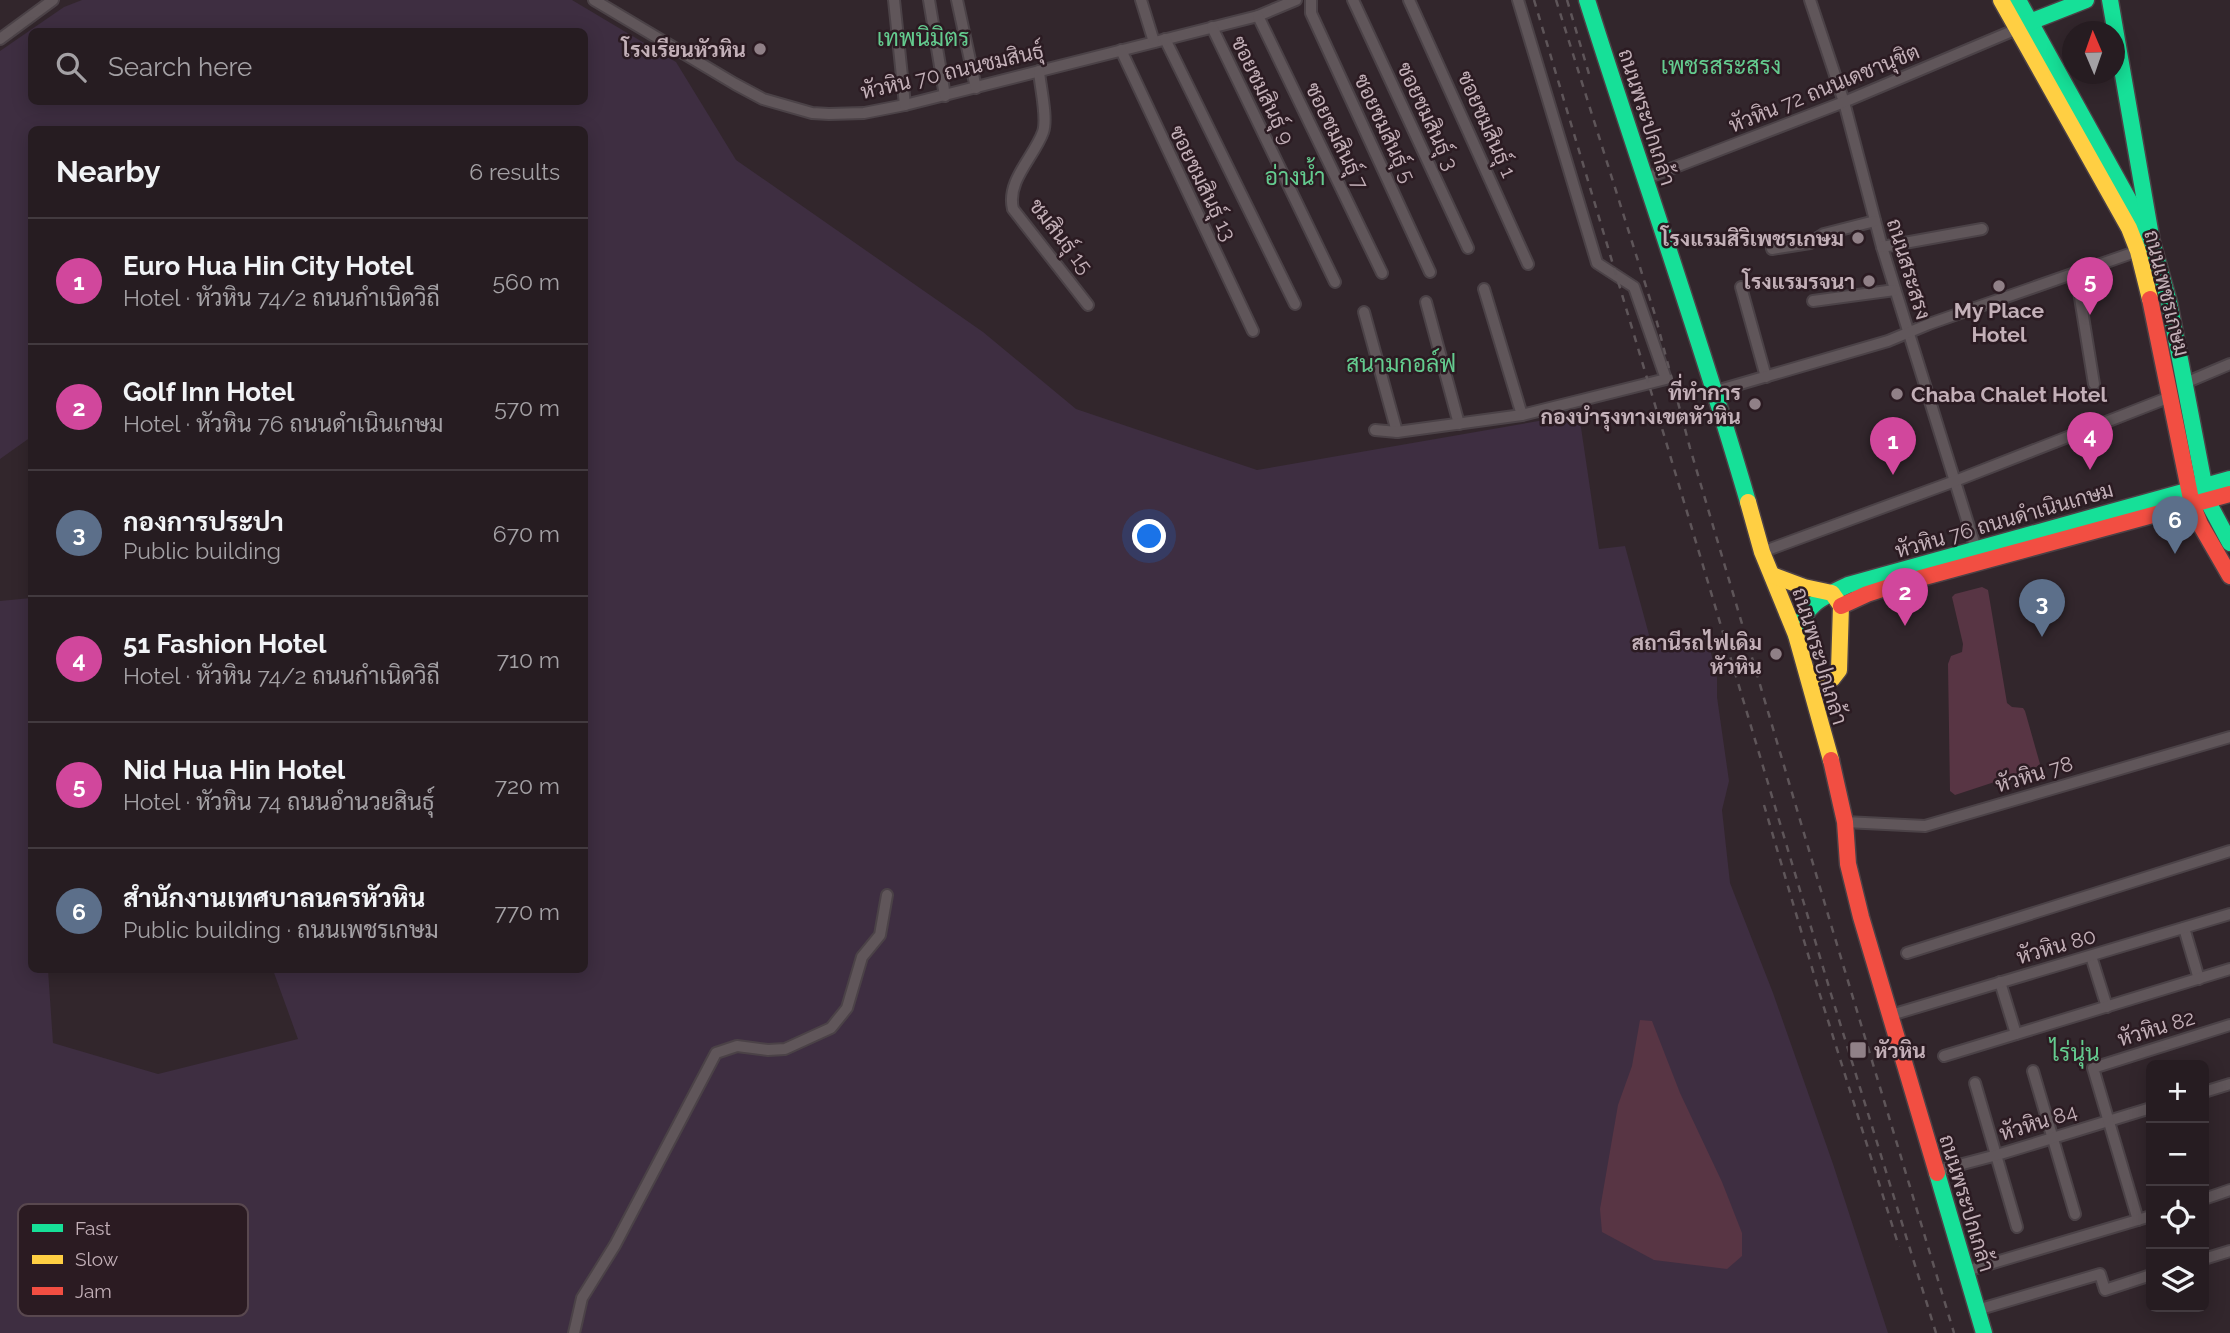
<!DOCTYPE html>
<html lang="en">
<head>
<meta charset="utf-8">
<style>
	:root { --surface:#261c21; --page:#2e252a; --text:#f1f3f6; --muted:#a4a1a5; --line:#423a3f; --accent:#908087 }
	body { margin:0; font-family:Raleway,Sarabun,sans-serif; background:var(--page); color:var(--text) }
	.controls { position:absolute; right:21px; bottom:21px; display:grid; overflow:hidden; border-radius:10px; box-shadow:0 4px 18px #0003 }
	.controls button { width:63px; height:63px; display:grid; place-items:center; padding:0; border:0; border-bottom:2px solid var(--line); background:var(--surface); color:var(--text); font:35px sans-serif }
	.compass { position:absolute; left:2062px; top:21px; width:63px; height:63px; border-radius:50%; background:var(--surface); box-shadow:0 4px 18px #0003; rotate:358deg }
	.you { position:absolute; left:1150px; top:537px; width:24px; height:24px; margin:-18px; border:5px solid #fff; border-radius:50%; background:#1a73e8; box-shadow:0 0 0 10px #1a73e833 }
	.badge { display:grid; place-items:center; width:46px; height:46px; border-radius:50%; background:var(--accent); color:#fff; font-size:23px; font-weight:700 }
	.pin { position:absolute; translate:-50% -58px; filter:drop-shadow(0 2px 4px #0008) }
	.pin::after { content:''; position:absolute; top:37px; width:24px; height:21px; background:inherit; clip-path:polygon(0 0,100% 0,50% 100%) }
	.list { margin:0; padding:0; list-style:none }
	h2 { display:flex; justify-content:space-between; align-items:center; height:91px; margin:0; padding:0 28px; font-size:30px }
	h2 small { font-size:23px; font-weight:400; color:var(--muted) }
	.list li { display:grid; grid-template-columns:46px 1fr auto; gap:21px; align-items:center; box-sizing:border-box; height:126px; padding:0 28px; border-top:2px solid var(--line) }
	.list b { display:block; font-size:26px; white-space:nowrap }
	.list p { margin:0; font-size:23px; white-space:nowrap; color:var(--muted) }
	.list em { font-size:23px; font-style:normal; color:var(--muted) }
	.icon { flex:none; width:38px; height:38px; fill:none; stroke:currentColor; stroke-width:2; stroke-linecap:round; stroke-linejoin:round }
	.map { position:relative; flex:none; width:2230px; height:1333px; overflow:hidden }
	.search { position:absolute; background:var(--surface); box-shadow:0 4px 18px #0003; left:28px; top:28px; width:560px; height:77px; display:flex; align-items:center; gap:18px; box-sizing:border-box; padding:0 24px; border-radius:10px; color:var(--muted); font-size:26px }
	.panel { position:absolute; background:var(--surface); box-shadow:0 4px 18px #0003; left:28px; top:126px; width:560px; height:847px; border-radius:10px }
	.map>svg:first-child { display:block }
</style>
</head>
<body>
<div class="map">
<svg width="2230" height="1333" viewBox="0 0 2230 1333">
	<rect width="100%" height="100%" fill="#32262c"/>
	<!-- green -->
	<path fill="#3e2e41" fill-rule="evenodd" d="M82,0H572L676,62L736,160L983,332L1076,409L1257,470L1579,414L1599,549L1625,546L1652,646L1707,636L1717,678V697L1729,781L1722,810L1730,883L1773,993L1833,1164L1888,1333H0V601L31,598L32,970H48L53,1043L158,1074L298,1039L273,970H584V130H32L31,437L0,459V51L64,7ZM32,32H584V102H32Z"/>
	<!-- water -->
	<g fill="#583544">
		<polygon points="1982,587 1988,590 2007,703 2012,707 2023,708 2025,711 2040,764 2034,769 1955,795 1950,791 1948,664 1951,656 1962,652 1963,644 1952,597 1955,594"/>
		<polygon points="1640,1020 1652,1021 1680,1093 1722,1182 1742,1233 1742,1256 1727,1269 1654,1260 1602,1232 1600,1209 1618,1105 1632,1066"/>
	</g>
	<g fill="none" stroke-linecap="round" stroke-linejoin="round">
		<defs>
			<g id="street">
				<polyline points="594,0 735,84 763,99 812,113 829,114 864,113 905,105 1258,16 1296,0"/>
				<polyline points="894,0 905,105"/>
				<polyline points="929,0 945,96"/>
				<polyline points="957,0 976,88"/>
				<polyline points="1141,0 1154,42"/>
				<polyline points="1311,0 1311,13 1430,272"/>
				<polyline points="1353,0 1468,248"/>
				<polyline points="1409,0 1528,264"/>
				<polyline points="1810,0 1844,102 1882,247 1976,549"/>
				<polyline points="1258,16 1382,273"/>
				<polyline points="1212,27 1335,282"/>
				<polyline points="0,39 53,0"/>
				<polyline points="1165,39 1295,304"/>
				<polyline points="1121,50 1253,331"/>
				<path d="M1039,71C1040,86 1048,118 1043,132C1034,157 1006,181 1013,209L1088,305"/>
				<polyline points="1644,179 1844,102 2017,29"/>
				<polyline points="1882,247 1982,229"/>
				<polyline points="1772,249 1810,243 1824,234 1875,221"/>
				<polyline points="2076,273 2094,384"/>
				<polyline points="1741,287 1766,377"/>
				<polyline points="1484,289 1522,415"/>
				<polyline points="1813,301 1895,290"/>
				<polyline points="1426,302 1459,424"/>
				<polyline points="1364,312 1397,432"/>
				<polyline points="2185,383 2230,364"/>
				<polyline points="1716,391 1888,341 1929,324 2138,251"/>
				<polyline points="1375,430 1397,432 1522,415 1666,379 1634,287 1597,263 1518,0"/>
				<polyline points="1762,552 1955,481 2170,397"/>
				<polyline points="1845,822 1925,826 2230,737"/>
				<polyline points="2184,928 2199,979"/>
				<polyline points="1907,953 2230,851"/>
				<polyline points="2091,956 2107,1007"/>
				<polyline points="2000,982 2016,1034"/>
				<polyline points="1891,1015 2230,914"/>
				<polyline points="1944,1056 2230,969"/>
				<polyline points="2033,1071 2075,1214"/>
				<polyline points="1975,1083 2017,1227"/>
				<polyline points="2204,1092 2230,1084"/>
				<polyline points="1936,1171 1997,1155 2151,1108"/>
				<polyline points="2204,1199 2230,1190"/>
				<polyline points="2138,1220 2093,1068 2230,1025"/>
				<polyline points="2204,1259 2230,1251"/>
				<polyline points="1966,1271 2151,1216"/>
				<polyline points="1977,1310 2100,1274 2105,1290 2151,1275"/>
				<polyline points="574,1333 582,1298 615,1245 716,1053 737,1046 768,1050 785,1049 831,1028 847,1008 862,957 880,935 887,895"/>
			</g>
			<g id="fast">
				<path d="M1587,0C1640,168 1699,333 1748,502"/>
				<polyline points="2018,0 2152,242 2169,302 2207,500 2230,543"/>
				<polyline points="2110,0 2151,236"/>
				<polyline points="2030,22 2086,0"/>
				<path d="M1796,635C1806,604 1820,598 1848,585L2230,479"/>
				<polyline points="1937,1173 1984,1333"/>
			</g>
			<g id="slow">
				<polyline points="2001,0 2129,228 2138,251 2150,299"/>
				<polyline points="1748,502 1762,552 1796,635 1831,760"/>
				<polyline points="1772,575 1804,587 1832,593 1841,606 1839,670 1832,679 1824,681 1807,672"/>
			</g>
			<g id="jam">
				<polyline points="2150,299 2192,504 2200,524 2230,576"/>
				<polyline points="1841,606 1867,594 1895,585 2230,494"/>
				<polyline points="1831,760 1845,822 1848,864 1861,917 1937,1173"/>
			</g>
		</defs>
		<!-- street casing -->
		<use href="#street" stroke="#4b4247" stroke-width="14"/>
		<!-- fast casing -->
		<use href="#fast" stroke="#4c4146" stroke-width="19"/>
		<!-- slow casing -->
		<use href="#slow" stroke="#4c4146" stroke-width="19"/>
		<!-- jam casing -->
		<use href="#jam" stroke="#4c4146" stroke-width="19"/>
		<!-- street -->
		<use href="#street" stroke="#60565a" stroke-width="10"/>
		<!-- fast -->
		<use href="#fast" stroke="#16e098" stroke-width="16"/>
		<!-- slow -->
		<use href="#slow" stroke="#ffcf43" stroke-width="16"/>
		<!-- jam -->
		<use href="#jam" stroke="#f24e42" stroke-width="16"/>
		<!-- rail -->
		<g stroke="#5e5559" stroke-width="2.5" stroke-dasharray="7 7" stroke-linecap="butt">
			<polyline points="1534,0 1831,994 1936,1333"/>
			<polyline points="1556,0 1655,315 1690,448 1832,928 1954,1333"/>
			<polyline points="1567,0 1589,74"/>
			<polyline points="1764,805 1820,995 1899,1247"/>
		</g>
	</g>
	<!-- markers -->
	<g fill="#908087" stroke="#2b1b22" stroke-width="2.5">
		<circle cx="760" cy="49" r="7"/>
		<circle cx="1858" cy="238" r="7"/>
		<circle cx="1869" cy="281" r="7"/>
		<circle cx="1999" cy="286" r="7"/>
		<circle cx="1897" cy="394" r="7"/>
		<circle cx="1755" cy="404" r="7"/>
		<circle cx="1776" cy="654" r="7"/>
		<rect x="1849" y="1041" width="18" height="18" rx="3.5"/>
	</g>
	<g text-anchor="middle" dominant-baseline="central" stroke-width="5" stroke-linejoin="round" paint-order="stroke">
		<!-- poi labels -->
		<g font-size="21" font-weight="bold" fill="#c3b0b8" stroke="#2b1b22" text-anchor="end">
			<text x="746" y="49">โรงเรียนหัวหิน</text>
			<text x="1844" y="238">โรงแรมสิริเพชรเกษม</text>
			<text x="1855" y="281">โรงแรมรจนา</text>
			<text x="1999" y="310" text-anchor="middle">My Place<tspan x="1999" dy="24">Hotel</tspan></text>
			<text x="1741" y="392">ที่ทำการ<tspan x="1741" dy="24">กองบำรุงทางเขตหัวหิน</tspan></text>
			<text x="1911" y="394" text-anchor="start">Chaba Chalet Hotel</text>
			<text x="1762" y="642">สถานีรถไฟเดิม<tspan x="1762" dy="24">หัวหิน</tspan></text>
			<text x="1874" y="1050" text-anchor="start">หัวหิน</text>
		</g>
		<!-- street labels -->
		<g font-size="21" fill="#c3b0b8" stroke="#2b1b22">
			<text transform="translate(952 71) rotate(-13)">หัวหิน 70 ถนนชมสินธุ์</text>
			<text transform="translate(1824 88) rotate(-22)">หัวหิน 72 ถนนเดชานุชิต</text>
			<text transform="translate(1263 90) rotate(64)">ซอยชมสินธุ์ 9</text>
			<text transform="translate(1428 116) rotate(65)">ซอยชมสินธุ์ 3</text>
			<text transform="translate(1647 117) rotate(72)">ถนนพระปกเกล้า</text>
			<text transform="translate(1487 124) rotate(66)">ซอยชมสินธุ์ 1</text>
			<text transform="translate(1385 128) rotate(65)">ซอยชมสินธุ์ 5</text>
			<text transform="translate(1337 136) rotate(64)">ซอยชมสินธุ์ 7</text>
			<text transform="translate(1203 183) rotate(64)">ซอยชมสินธุ์ 13</text>
			<text transform="translate(1061 236) rotate(52)">ชมสินธุ์ 15</text>
			<text transform="translate(1909 269) rotate(73)">ถนนสระสรง</text>
			<text transform="translate(2167 293) rotate(76)">ถนนเพชรเกษม</text>
			<text transform="translate(2004 520) rotate(-16)">หัวหิน 76 ถนนดำเนินเกษม</text>
			<text transform="translate(1820 656) rotate(73)">ถนนพระปกเกล้า</text>
			<text transform="translate(2034 774) rotate(-17)">หัวหิน 78</text>
			<text transform="translate(2056 946) rotate(-16)">หัวหิน 80</text>
			<text transform="translate(2156 1028) rotate(-17)">หัวหิน 82</text>
			<text transform="translate(2038 1122) rotate(-17)">หัวหิน 84</text>
			<text transform="translate(1967 1203) rotate(73)">ถนนพระปกเกล้า</text>
		</g>
		<!-- neighbourhood labels -->
		<g font-size="23" fill="#64cb8f" stroke="#2b1b22">
			<text x="923" y="37">เทพนิมิตร</text>
			<text x="1721" y="65">เพชรสระสรง</text>
			<text x="1295" y="176">อ่างน้ำ</text>
			<text x="1401" y="363">สนามกอล์ฟ</text>
			<text x="2075" y="1052">ไร่นุ่น</text>
		</g>
	</g>
	<!-- legend -->
	<rect x="18" y="1204" width="230" height="112" rx="10" fill="#2b1b22" stroke="#59484f" stroke-width="2"/>
	<rect x="32" y="1224" width="31" height="8" fill="#16e098"/>
	<rect x="32" y="1255" width="31" height="9" fill="#ffcf43"/>
	<rect x="32" y="1287" width="31" height="8" fill="#f24e42"/>
	<g font-size="19" fill="#c3b0b8">
		<text x="75" y="1235">Fast</text>
		<text x="75" y="1266">Slow</text>
		<text x="75" y="1298">Jam</text>
	</g>
</svg>
<div class="controls">
<button>+</button>
<button>−</button>
<button><svg class="icon" aria-label="locate" viewBox="0 0 24 24"><circle cx="12" cy="12" r="6"/><path d="M12 2v4M12 18v4M2 12h4M18 12h4"/></svg></button>
<button><svg class="icon" aria-label="layers" viewBox="0 0 24 24"><path d="M12 4l9 5-9 5-9-5zM3 14l9 5 9-5"/></svg></button>
</div>
<svg class="compass" viewBox="-18 -18 36 36"><path d="M0-13l5 13h-10z" fill="#e53935"/><path d="M0 13l5-13h-10z" fill="#a4a1a5"/></svg>
<div class="you"></div>
<div class="pin badge" style="left:1893px;top:475px;background:#d1479c">1</div>
<div class="pin badge" style="left:1905px;top:626px;background:#d1479c">2</div>
<div class="pin badge" style="left:2042px;top:637px;background:#5c6f8a">3</div>
<div class="pin badge" style="left:2090px;top:470px;background:#d1479c">4</div>
<div class="pin badge" style="left:2090px;top:315px;background:#d1479c">5</div>
<div class="pin badge" style="left:2175px;top:554px;background:#5c6f8a">6</div>
<div class="search"><svg class="icon" aria-label="search" viewBox="0 0 24 24"><circle cx="10" cy="10" r="6"/><path d="M15 15l6 6"/></svg>Search here</div>
<section class="panel">
<h2>Nearby<small>6 results</small></h2>
<ul class="list">
<li><span class="badge" style="background:#d1479c">1</span><div><b>Euro Hua Hin City Hotel</b><p>Hotel · หัวหิน 74/2 ถนนกำเนิดวิถี</p></div><em>560 m</em></li>
<li><span class="badge" style="background:#d1479c">2</span><div><b>Golf Inn Hotel</b><p>Hotel · หัวหิน 76 ถนนดำเนินเกษม</p></div><em>570 m</em></li>
<li><span class="badge" style="background:#5c6f8a">3</span><div><b>กองการประปา</b><p>Public building</p></div><em>670 m</em></li>
<li><span class="badge" style="background:#d1479c">4</span><div><b>51 Fashion Hotel</b><p>Hotel · หัวหิน 74/2 ถนนกำเนิดวิถี</p></div><em>710 m</em></li>
<li><span class="badge" style="background:#d1479c">5</span><div><b>Nid Hua Hin Hotel</b><p>Hotel · หัวหิน 74 ถนนอำนวยสินธุ์</p></div><em>720 m</em></li>
<li><span class="badge" style="background:#5c6f8a">6</span><div><b>สำนักงานเทศบาลนครหัวหิน</b><p>Public building · ถนนเพชรเกษม</p></div><em>770 m</em></li>
</ul>
</section>
</div>
</body>
</html>
